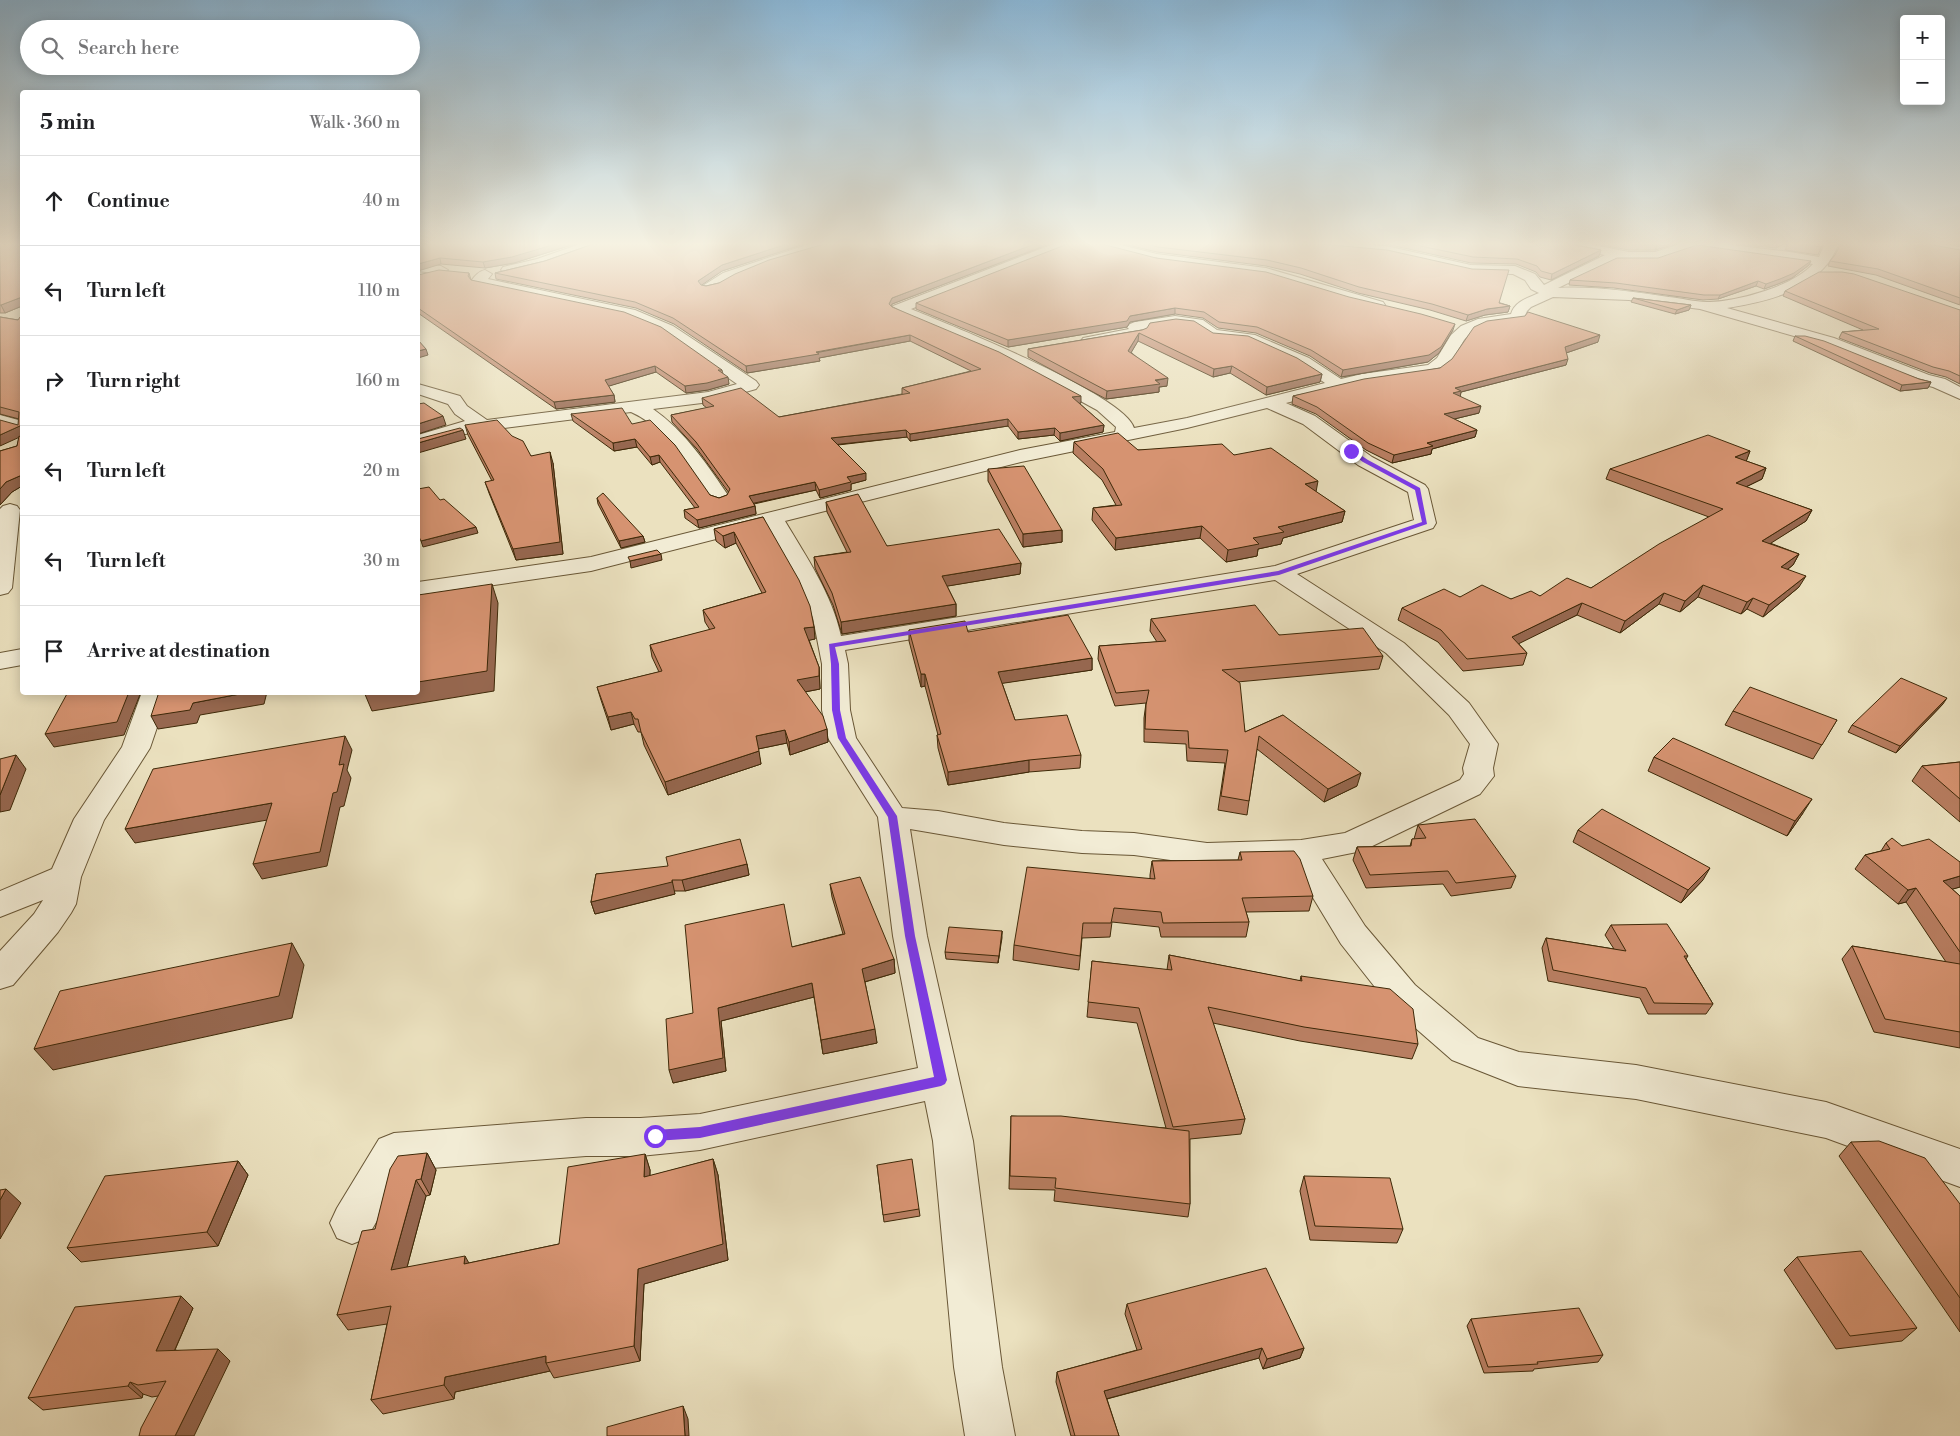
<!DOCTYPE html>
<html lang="en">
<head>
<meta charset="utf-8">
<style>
	:root { --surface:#fff; --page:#f6f6f6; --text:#202124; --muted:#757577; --line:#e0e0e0 }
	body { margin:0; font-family:"Libre Bodoni",serif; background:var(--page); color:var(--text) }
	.controls { position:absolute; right:15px; top:15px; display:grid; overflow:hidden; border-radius:5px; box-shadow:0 2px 12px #0003 }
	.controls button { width:45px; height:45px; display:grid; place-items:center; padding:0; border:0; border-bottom:1px solid var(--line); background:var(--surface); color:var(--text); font:25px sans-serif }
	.stop { position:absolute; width:15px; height:15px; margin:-11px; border:4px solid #7c3aed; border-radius:50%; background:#fff }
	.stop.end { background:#7c3aed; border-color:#fff; box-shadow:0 1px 5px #0008 }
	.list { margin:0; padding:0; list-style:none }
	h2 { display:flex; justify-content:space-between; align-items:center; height:65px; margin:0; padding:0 20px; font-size:21px }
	h2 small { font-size:16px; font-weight:400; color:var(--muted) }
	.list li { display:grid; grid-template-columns:32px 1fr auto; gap:15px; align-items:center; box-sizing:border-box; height:90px; padding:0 20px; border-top:1px solid var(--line) }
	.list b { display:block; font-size:19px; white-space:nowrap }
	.list em { font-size:16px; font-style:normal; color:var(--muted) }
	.icon { flex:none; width:28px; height:28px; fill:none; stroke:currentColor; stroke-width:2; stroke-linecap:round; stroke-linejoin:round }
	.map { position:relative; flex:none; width:1960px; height:1436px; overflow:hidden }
	.search { position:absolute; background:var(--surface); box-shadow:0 2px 12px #0003; left:20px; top:20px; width:400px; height:55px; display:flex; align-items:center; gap:12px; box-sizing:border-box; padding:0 18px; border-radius:28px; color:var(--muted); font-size:19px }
	.panel { position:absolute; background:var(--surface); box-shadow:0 2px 12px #0003; left:20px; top:90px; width:400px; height:605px; border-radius:5px }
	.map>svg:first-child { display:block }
</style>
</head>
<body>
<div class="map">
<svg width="1960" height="1436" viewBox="0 0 1960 1436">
	<rect width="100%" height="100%" fill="#ebe1bf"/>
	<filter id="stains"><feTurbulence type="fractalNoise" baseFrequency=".004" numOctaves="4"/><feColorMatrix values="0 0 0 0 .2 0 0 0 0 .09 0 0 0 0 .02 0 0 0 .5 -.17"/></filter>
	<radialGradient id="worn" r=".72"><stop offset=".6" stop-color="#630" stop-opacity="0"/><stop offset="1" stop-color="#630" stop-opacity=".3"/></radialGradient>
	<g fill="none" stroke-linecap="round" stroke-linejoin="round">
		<defs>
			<g id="minor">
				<polygon points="583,243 600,243 598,246 546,265 508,274 501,270 503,267 537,259"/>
				<path d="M812,243H831L829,246C797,254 765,265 735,278C724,283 715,293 703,290L701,287L723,273Z"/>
				<path d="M1056,243H1072L1070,246L911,309C948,324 1125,395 1134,428L1187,418L1325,383L1297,364L1247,342L1213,339L1208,337L1194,327L1175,324L1148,329L1146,334L1089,346L1083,344L1081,341L1083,338L1129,329L1127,327L1130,324L1135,322L1175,316L1203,320L1217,330L1255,335L1309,358L1341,379L1362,374L1428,365L1437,358L1451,335L1461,326L1478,319L1511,314C1515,301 1528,298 1539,293L1531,289L1525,280L1513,274L1471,273L1386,254L1309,247L1305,246L1303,243H1339L1386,246L1471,265L1515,266L1535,274L1544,285L1605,255L1562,246L1560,243H1583L1629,252H1655L1683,243H1715L1790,252L1819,257L1825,243H1839C1836,249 1833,257 1828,263C1805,293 1763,302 1727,308L1834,338L1929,375L1945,379L1960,387V399L1933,387L1917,383L1822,344L1700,309L1629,300L1553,297L1531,307L1527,311L1523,320L1485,326L1471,332L1464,340L1449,365L1438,373L1362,384L1286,403L1315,416L1372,457L1425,485L1428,489L1436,523L1433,528L1297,574L1404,643L1469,703L1498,744L1493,768L1494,776L1480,794L1362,851L1322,859L1365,926L1415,985L1478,1038L1519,1052L1636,1065L1826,1102L1960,1149V1187L1826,1138L1636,1099L1518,1086L1452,1060L1389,1005L1341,944L1292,863L1207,865L1134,855L1082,853L1004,845L910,829L927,936L973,1141L1002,1367L1015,1436H965L954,1367L933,1141L925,1101L700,1150L640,1156H586L406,1170L367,1238L352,1244L337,1238L330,1223L337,1208L379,1139L394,1133L586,1118H640L700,1114L918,1068L893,936L878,817L828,738L822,710V664L813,618L802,591L767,526L591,571L418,596V582L591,557L1020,450L1115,432L1116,427L1097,410L1000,357L893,312L891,309L893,306ZM1695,247L1813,264C1794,286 1736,302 1707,302C1695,302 1681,298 1669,297C1633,292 1595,286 1558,288L1615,260H1656ZM1267,408L1303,424L1358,465L1408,492L1414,520L1275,566L841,636C832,594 807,558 785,521L1021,462L1187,428ZM1275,580L1386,653L1449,715L1470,744L1463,768L1464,774L1460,780L1345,833L1301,840L1207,843L1134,833L1082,831L1004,823L938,811L902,808L856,738L850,710L848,664L845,650Z"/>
				<polygon points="1094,243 1113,243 1157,254 1266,268 1383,302 1385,305 1383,308 1378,309 1265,276 1156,262 1096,246"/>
				<polygon points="1917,243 1939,243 1960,247 1960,255 1919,246"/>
				<polygon points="418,263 441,266 448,270 441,274 418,271"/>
				<path d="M485,270L492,274L488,279L635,310L673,326L756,381L759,385L756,389L710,402L653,409C686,432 708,466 730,498L727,502L720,504L713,502C691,471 668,428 631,412L481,431L455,436L418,447V435L465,421L455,414L448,404L418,394V384L460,396L467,406L487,420L708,392L737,384L663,332L626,317L473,284L471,281C475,276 479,271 485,270Z"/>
				<polygon points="0,415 22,421 22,432 0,426"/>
				<polygon points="10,504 17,506 20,510 12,588 8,593 0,595 0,509 3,506"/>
				<polygon points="22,649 22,665 0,669 0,653"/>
				<polygon points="142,692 169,692 150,748 104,820 81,877 76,904 71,913 58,932 13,985 0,989 0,951 34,914 43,900 0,917 0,891 52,869 74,819 122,747"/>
			</g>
		</defs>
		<!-- minor casing -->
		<use href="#minor" stroke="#695736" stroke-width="2"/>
		<!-- minor -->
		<use href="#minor" fill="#f2ecd5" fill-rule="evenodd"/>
	</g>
	<!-- wall -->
	<g fill="#b87e61" stroke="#3e2908">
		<polygon points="0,243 22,243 22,306 5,313 0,313"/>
		<polygon points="418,243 578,243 514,263 485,268 441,264"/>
		<polygon points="596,243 807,243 722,271 701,285 706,286 719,283 828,243 1052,243 892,304 891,306 1081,403 1079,403 1104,425 1103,432 1060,441 1054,435 1018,439 1008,426 910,441 907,437 838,445 866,480 851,484 851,490 820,498 816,490 754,504 755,506 756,514 699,528 685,518 684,510 695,508 660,462 652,465 637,447 614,451 573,421 571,414 632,424 710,495 719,498 727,495 729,493 697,449 672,422 671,415 707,408 703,405 702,398 779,417 902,394 902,388 971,371 910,341 819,358 820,361 747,373 674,324 636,308 496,279 495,273 545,261"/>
		<polygon points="1119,243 1309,243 1510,306 1508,312 1485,315 1466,321 1430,310 1358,293 1300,274 1266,266 1157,252"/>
		<polygon points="1364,243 1565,243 1601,250 1599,256 1551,280 1540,277 1536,272 1516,264 1471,263 1386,244"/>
		<polygon points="1591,243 1678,243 1655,250 1629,250"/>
		<polygon points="1728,243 1785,243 1776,248"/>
		<polygon points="1788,243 1823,243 1818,255 1785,250"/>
		<polygon points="1947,243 1960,243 1960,245"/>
		<polygon points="1960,250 1960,305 1876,275 1828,266 1830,261 1835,255"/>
		<polygon points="1156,258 1453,330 1439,353 1428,362 1341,377 1310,356 1256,333 1218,328 1203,318 1175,314 1130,322 1127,327 1008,347 916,309 916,303"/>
		<polygon points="1809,265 1792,278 1778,284 1764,289 1756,286 1718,299 1703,300 1614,288 1569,285 1570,280"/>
		<polygon points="469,273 471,280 722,370 723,374 729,384 708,390 686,393 656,372 608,386 614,395 615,402 556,409 418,313 418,275"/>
		<polygon points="1785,291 1960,310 1960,384 1946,377 1930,373 1839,338 1842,332 1863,330 1783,296"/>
		<polygon points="1633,298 1691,305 1689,310 1675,314 1631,302"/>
		<polygon points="0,317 18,320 21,437 22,438 22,486 12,492 0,505 0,451 17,446 19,438 19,419 0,414"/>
		<polygon points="1142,330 1322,374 1320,382 1266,395 1230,373 1213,377 1138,341 1131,352 1167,386 1159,387 1159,392 1106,399 1028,357 1028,349"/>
		<polygon points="1795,336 1919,379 1931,382 1928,388 1900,391 1793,341"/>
		<polygon points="1598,342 1566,353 1566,365 1461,392 1460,396 1479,413 1454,419 1477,430 1475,437 1432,449 1431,454 1392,463 1366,450 1316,414 1292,404 1293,396 1440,368"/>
		<polygon points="465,425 531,456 553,463 563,554 516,560 489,493 485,482 492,481 468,435"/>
		<polygon points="1074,442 1138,450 1234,455 1316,492 1345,511 1342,522 1283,538 1281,544 1258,549 1257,556 1226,562 1200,538 1115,550 1092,520 1093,508 1116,505 1102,480 1073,453"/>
		<polygon points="1750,451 1746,461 1766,468 1762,479 1746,487 1812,510 1806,521 1770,543 1799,554 1793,565 1788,569 1799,587 1763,617 1747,609 1741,614 1698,597 1680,612 1659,604 1620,633 1577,615 1518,643 1527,653 1523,665 1463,671 1438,642 1398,620 1402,608 1460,597 1511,599 1540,596 1591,588 1709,517 1606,479 1610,469"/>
		<polygon points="988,469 1062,530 1062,542 1023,547 988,481"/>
		<polygon points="597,498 643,536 645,542 621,548 598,504"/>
		<polygon points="826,502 887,546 1021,563 1020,574 947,586 956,604 956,616 842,634 833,605 815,568 814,557 847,552 827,512"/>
		<polygon points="763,517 814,627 815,639 809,640 819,667 820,689 805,692 827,729 828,742 790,755 787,743 758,749 761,764 668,795 644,745 641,732 638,732 634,724 611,730 601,700 597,687 659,672 652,657 650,645 710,630 705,622 703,610 762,593 736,543 725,548 716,541 714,529"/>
		<polygon points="1151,619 1279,635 1383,656 1379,669 1237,682 1245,732 1283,715 1357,786 1324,802 1257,749 1249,801 1247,815 1218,810 1225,763 1187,761 1186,744 1144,742 1144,718 1146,703 1115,706 1098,659 1099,646 1157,642 1150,631"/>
		<polygon points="909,630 968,632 1092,658 1092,670 1002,683 1015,720 1081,755 1080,768 1029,772 948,785 938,748 937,735 938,735 925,686 921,687 909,641"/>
		<polygon points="1943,704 1896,753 1848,732 1852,725"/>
		<polygon points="1733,711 1837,720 1813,759 1725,725"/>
		<polygon points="1654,757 1803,813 1787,836 1648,771"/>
		<polygon points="1960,762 1960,822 1912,781 1922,766"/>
		<polygon points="1418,825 1516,876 1511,888 1451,896 1443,884 1366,888 1353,860 1357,847 1410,846 1412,839 1414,839"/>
		<polygon points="1578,830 1703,880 1681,903 1573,842"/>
		<polygon points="1886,843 1902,846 1960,862 1960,887 1952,889 1960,896 1960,1048 1874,1032 1842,959 1852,946 1946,962 1906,902 1898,904 1855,869 1865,855 1881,851"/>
		<polygon points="1240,852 1313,896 1309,911 1246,912 1249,922 1246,937 1161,937 1159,927 1112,922 1110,937 1082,938 1079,970 1013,960 1014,945 1150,879 1150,875 1152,861 1238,860"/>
		<polygon points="747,864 749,875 685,891 674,891 675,894 595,914 591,902 596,874"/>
		<polygon points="830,884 894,959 895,973 865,982 877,1043 823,1054 814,997 721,1021 726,1071 673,1083 693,1013 792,947 843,934 832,897"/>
		<polygon points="1611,925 1688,956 1686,959 1713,1004 1706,1014 1648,1014 1640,998 1548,981 1542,948 1546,938 1614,949 1605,935"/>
		<polygon points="1002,931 998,963 946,959 945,952"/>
		<polygon points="1169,955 1300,981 1301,976 1418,1044 1412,1059 1300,1041 1213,1023 1245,1119 1241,1134 1190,1139 1190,1204 1188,1217 1054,1201 1055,1190 1009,1189 1011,1116 1166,1128 1137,1023 1087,1017 1092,961 1167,970"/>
		<polygon points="1851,1142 1960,1204 1960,1332 1839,1156"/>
		<polygon points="427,1153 436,1170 430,1195 426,1196 407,1267 469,1263 559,1244 645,1154 650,1170 650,1176 713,1159 718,1175 728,1260 644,1284 640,1361 554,1378 550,1371 455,1392 454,1399 383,1414 371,1400 387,1324 348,1330 337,1315 375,1229"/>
		<polygon points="238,1161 248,1175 218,1246 81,1262 67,1248"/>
		<polygon points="877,1165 919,1209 920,1216 884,1222"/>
		<polygon points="1304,1176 1403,1229 1397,1243 1310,1240 1300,1191"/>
		<polygon points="1797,1257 1917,1328 1902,1341 1836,1349 1784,1270"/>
		<polygon points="1127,1304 1304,1348 1300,1358 1263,1369 1259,1358 1107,1399 1119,1436 1071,1436 1056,1382 1057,1372 1137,1350 1125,1314"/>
		<polygon points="193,1308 175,1350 230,1361 158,1396 152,1397 143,1394 142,1398 43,1410 28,1398"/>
		<polygon points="1471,1319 1603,1355 1598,1362 1534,1369 1533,1371 1484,1373 1467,1326"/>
	</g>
	<!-- shaded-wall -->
	<g fill="#96674f" stroke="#3e2908">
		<polygon points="559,243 578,243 514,263 485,268 483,262"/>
		<polygon points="790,243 807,243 722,271 699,287 698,281 722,265"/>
		<polygon points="1037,243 1052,243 892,304 889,310 889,304 892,298"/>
		<polygon points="1663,243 1678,243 1655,250 1657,245"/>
		<polygon points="1778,243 1785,243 1776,248"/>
		<polygon points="1601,250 1599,256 1551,280 1552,274"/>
		<polygon points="440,258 441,264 418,271 418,264"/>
		<polygon points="1811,261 1809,265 1792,278 1778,284 1764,289 1766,284"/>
		<polygon points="1758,281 1756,286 1718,299 1720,295"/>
		<polygon points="22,297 22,306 5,313 1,305"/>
		<polygon points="1691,305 1689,310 1675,314 1677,310"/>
		<polygon points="1510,306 1508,312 1485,315 1466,321 1468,315 1487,309"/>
		<polygon points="1175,308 1175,314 1130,322 1127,327 1008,347 1008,340 1130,316"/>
		<polygon points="1455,324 1453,330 1439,353 1428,362 1341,377 1343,370"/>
		<polygon points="1139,333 1138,341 1128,358 1128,351"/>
		<polygon points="910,335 910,341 819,358 820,361 747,373 746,366"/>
		<polygon points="1600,335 1598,342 1563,354 1565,347"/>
		<polygon points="426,349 428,355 418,358 418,351"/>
		<polygon points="1568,359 1566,365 1461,392 1460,398 1451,400 1455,388"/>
		<polygon points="655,366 656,372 606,387 605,380"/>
		<polygon points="1232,366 1230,373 1213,377 1214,369"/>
		<polygon points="1322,374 1320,382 1266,395 1267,387"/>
		<polygon points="728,377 729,384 708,390 686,393 685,386"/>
		<polygon points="1168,378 1167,386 1159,387 1159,392 1106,399 1107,391"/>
		<polygon points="1931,382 1928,388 1900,391 1902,385"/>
		<polygon points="614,395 615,402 556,409 554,402"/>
		<polygon points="1081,396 1081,403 1071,405 1072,397"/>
		<polygon points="1481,406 1479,413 1442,422 1444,414"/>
		<polygon points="443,416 446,425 418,434 418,424"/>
		<polygon points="1008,419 1008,426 910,441 910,434"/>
		<polygon points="22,425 22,436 0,446 0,435"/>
		<polygon points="1104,425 1103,432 1060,441 1060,433"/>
		<polygon points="1055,428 1054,435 1018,439 1018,432"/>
		<polygon points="463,430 466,439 418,453 418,443"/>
		<polygon points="906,430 907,437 832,445 831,438"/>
		<polygon points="1477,430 1475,437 1432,449 1431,454 1392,463 1394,455 1427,443"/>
		<polygon points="635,439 637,447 614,451 613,443"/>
		<polygon points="1750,451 1746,462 1735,457"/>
		<polygon points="550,452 553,463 563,554 516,560 513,549"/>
		<polygon points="659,455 660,462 652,465 650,457"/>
		<polygon points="1766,468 1762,479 1731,494 1736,483"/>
		<polygon points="866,473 866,480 851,484 851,490 820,498 819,490 847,477"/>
		<polygon points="22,475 22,486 12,492 0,505 0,489 6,482"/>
		<polygon points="1318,481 1316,492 1305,484"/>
		<polygon points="815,482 816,490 750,504 749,496"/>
		<polygon points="755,506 756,514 699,528 697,520"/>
		<polygon points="1812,510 1806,521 1757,552 1762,541"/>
		<polygon points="1345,511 1342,522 1283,538 1281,544 1258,549 1257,556 1226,562 1228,550 1253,538 1278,527"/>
		<polygon points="1202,526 1200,538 1115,550 1116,538"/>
		<polygon points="476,527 478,533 423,547 421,541"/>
		<polygon points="1062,530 1062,542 1023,547 1023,534"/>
		<polygon points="734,532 736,543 725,548 723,536"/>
		<polygon points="643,536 645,542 621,548 619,541"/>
		<polygon points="661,554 662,560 631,568 630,561"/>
		<polygon points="1799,554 1793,565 1776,578 1781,567"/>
		<polygon points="1021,563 1020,574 942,587 942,576"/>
		<polygon points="1806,576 1799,587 1763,617 1769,605"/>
		<polygon points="492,584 498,603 494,691 372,711 364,692 418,692 418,682"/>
		<polygon points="1703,585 1698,597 1680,612 1685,601"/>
		<polygon points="1664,593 1659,604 1620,633 1625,621"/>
		<polygon points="1753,598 1747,609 1741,614 1747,602"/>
		<polygon points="1582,603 1577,615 1508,649 1512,637"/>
		<polygon points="956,604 956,616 842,634 841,622"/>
		<polygon points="814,627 815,639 806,641 804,628"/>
		<polygon points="1092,658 1092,670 998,684 998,672"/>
		<polygon points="819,667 820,689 799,693 797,680"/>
		<polygon points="921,674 925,674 925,686 921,687"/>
		<polygon points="129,692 141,692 124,735 54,747 45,734"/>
		<polygon points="250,692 267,692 264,704 200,715 197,723 158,729 151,716 193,703"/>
		<polygon points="1947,698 1943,704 1896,753 1900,746"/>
		<polygon points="631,712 634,724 611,730 608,717"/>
		<polygon points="827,729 828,742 790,755 789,742"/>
		<polygon points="785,730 787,743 758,749 756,736"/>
		<polygon points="345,736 352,750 347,770 351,778 344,806 340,807 327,866 262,879 253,864"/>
		<polygon points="759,751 761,764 668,795 665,782"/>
		<polygon points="16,755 26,769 10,810 0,812 0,795"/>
		<polygon points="1029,760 1029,772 948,785 948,772"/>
		<polygon points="1361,773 1357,786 1324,802 1328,789"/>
		<polygon points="1812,799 1803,813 1787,836 1795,821"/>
		<polygon points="272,803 279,818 135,843 125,829"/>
		<polygon points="747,864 749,875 685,891 682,880"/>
		<polygon points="1710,868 1703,880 1681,903 1688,890"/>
		<polygon points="1960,876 1960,887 1932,895 1943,881"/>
		<polygon points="672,880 675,894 595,914 591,902"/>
		<polygon points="1916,888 1906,902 1898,904 1908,890"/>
		<polygon points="1002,931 1002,938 998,963 999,956"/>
		<polygon points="292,943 304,965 292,1018 53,1070 34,1049"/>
		<polygon points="894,959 895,973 864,982 862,969"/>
		<polygon points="812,983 814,997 721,1021 726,1071 673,1083 669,1070 718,1008"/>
		<polygon points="875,1029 877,1043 823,1054 821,1040"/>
		<polygon points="427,1153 436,1170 430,1195 421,1179"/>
		<polygon points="645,1154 650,1170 649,1193 644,1177"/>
		<polygon points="713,1159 718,1175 728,1260 644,1284 640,1361 634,1346 638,1269"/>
		<polygon points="238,1161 248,1175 218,1246 207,1232"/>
		<polygon points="416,1180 426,1196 402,1286 391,1270"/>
		<polygon points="6,1189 21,1203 0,1239 0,1200"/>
		<polygon points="465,1256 474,1272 464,1264"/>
		<polygon points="181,1296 193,1308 169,1363 156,1351"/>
		<polygon points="1262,1348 1259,1358 1102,1400 1104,1391"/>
		<polygon points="1304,1348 1300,1358 1263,1369 1267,1359"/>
		<polygon points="218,1349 230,1361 194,1436 175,1436"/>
		<polygon points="546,1356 546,1363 550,1371 455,1392 454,1399 444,1385 445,1377"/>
		<polygon points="130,1382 143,1394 142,1398 128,1386"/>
		<polygon points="683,1406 688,1419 689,1436 685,1436"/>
	</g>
	<!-- building -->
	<g fill="#d69371" stroke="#3e2908">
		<polygon points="0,243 22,243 22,297 1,305 0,305"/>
		<polygon points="418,243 559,243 512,257 483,262 440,258 418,264"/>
		<polygon points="596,243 790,243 722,265 698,281 701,285 706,286 719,283 735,274 769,260 828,243 1037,243 892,298 889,304 892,307 999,352 1081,396 1072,397 1104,425 1060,433 1055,428 1018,432 1008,419 910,434 906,430 831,438 866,473 847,477 851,482 819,490 815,482 749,496 755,506 697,520 684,510 699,507 659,455 650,457 635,439 613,443 571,414 622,408 632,424 650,420 675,445 710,495 719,498 727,495 730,489 696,442 671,415 714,406 702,398 741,388 779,417 910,393 902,388 981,369 910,335 816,352 819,354 746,366 673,318 635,302 495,273 545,261"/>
		<polygon points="1070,243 1098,243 1156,258 1266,272 1349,297 1421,314 1455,324 1441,347 1429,355 1343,370 1311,350 1257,327 1219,322 1204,312 1175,308 1130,316 1127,321 1008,340 916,303"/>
		<polygon points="1142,243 1309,243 1387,250 1472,269 1509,270 1499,303 1510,306 1487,309 1468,315 1432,304 1359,287 1301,268 1267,260 1158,247"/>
		<polygon points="1406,243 1565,243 1601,250 1552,274 1541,271 1537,266 1517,259 1473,257"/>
		<polygon points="1622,243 1663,243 1657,245 1631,245"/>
		<polygon points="1793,243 1823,243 1821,247"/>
		<polygon points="1841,243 1922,243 1960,250 1960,298 1878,269 1830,261 1835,255"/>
		<polygon points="1697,245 1811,261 1794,273 1780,279 1766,284 1758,281 1720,295 1704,295 1616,283 1570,280 1617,258 1658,258"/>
		<polygon points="439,270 469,273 468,276 471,280 624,312 661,327 722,370 718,370 728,377 707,383 685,386 655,366 605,380 614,395 554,402 418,308 418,275"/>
		<polygon points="1819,272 1842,272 1854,274 1960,310 1960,376 1949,371 1933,367 1842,332 1879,329 1785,291"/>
		<polygon points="1633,298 1691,305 1677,310"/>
		<polygon points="1528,312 1600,335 1565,347 1568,359 1455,388 1461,391 1453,393 1481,406 1444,414 1477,430 1427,443 1433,446 1394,455 1368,443 1317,407 1293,396 1364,379 1440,368 1452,359 1474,327 1487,321 1525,316"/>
		<polygon points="0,317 18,320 20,317 22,318 22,425 0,435 0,420 18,425 19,412 0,407"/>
		<polygon points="1176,319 1194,321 1213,333 1248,336 1297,358 1322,374 1267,387 1232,366 1214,369 1139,333 1128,351 1168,378 1155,380 1160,384 1107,391 1028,349 1142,330 1147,328 1150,323"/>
		<polygon points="1795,336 1805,336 1824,341 1919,379 1931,382 1902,385"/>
		<polygon points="418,340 426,349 418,351"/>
		<polygon points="424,403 443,416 418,424 418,404"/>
		<polygon points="497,420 512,436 523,441 531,456 550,452 560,542 513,549 485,482 494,480 465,425"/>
		<polygon points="460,428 463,430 418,443 418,439"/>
		<polygon points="1118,433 1138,450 1222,444 1234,455 1271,448 1318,481 1305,484 1345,511 1278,527 1284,532 1253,538 1259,544 1228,550 1202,526 1116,538 1093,508 1122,505 1103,469 1074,442"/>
		<polygon points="1708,435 1750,451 1735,457 1766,468 1736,483 1812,510 1762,541 1799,554 1781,567 1806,576 1769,605 1753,598 1747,602 1703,585 1685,601 1664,593 1625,621 1582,603 1512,637 1527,653 1467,659 1441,630 1402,608 1444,589 1460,597 1482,585 1511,599 1531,591 1540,596 1567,578 1591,588 1659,544 1723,509 1610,469"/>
		<polygon points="19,436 22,438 22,475 6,482 0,489 0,451 17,446"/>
		<polygon points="1024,466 1062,530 1023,534 988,469"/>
		<polygon points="429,487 440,500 444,499 476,527 421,541 418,535 418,489"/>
		<polygon points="603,493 643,536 619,541 597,498"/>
		<polygon points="858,494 887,546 999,529 1021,563 942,576 956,604 841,622 832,593 814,557 851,552 826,502"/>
		<polygon points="763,517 799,580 810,606 814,627 804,628 819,667 819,676 797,680 823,716 827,729 789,742 785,730 756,736 759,751 665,782 641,732 638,719 635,719 631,712 608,717 597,687 662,671 650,645 715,628 703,610 766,592 734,532 723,536 714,529"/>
		<polygon points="657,550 661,554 630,561 628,557"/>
		<polygon points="492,584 487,671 418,682 418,595"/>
		<polygon points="1255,605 1279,635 1363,628 1383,656 1222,670 1240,683 1245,732 1283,715 1361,773 1328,789 1259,736 1249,801 1221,796 1228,750 1189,748 1188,731 1145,729 1146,705 1149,690 1116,693 1099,646 1166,641 1151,619"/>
		<polygon points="1068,615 1092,658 998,672 1015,720 1067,715 1081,755 1029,760 948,772 937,735 941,734 925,674 921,674 909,630 965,621 968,632"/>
		<polygon points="1901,678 1947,698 1900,746 1852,725"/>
		<polygon points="1750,687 1837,720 1822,745 1733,711"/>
		<polygon points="68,692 129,692 117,722 45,734"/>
		<polygon points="159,692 250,692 193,703 190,710 151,716"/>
		<polygon points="345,736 339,765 344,764 337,792 333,793 320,852 253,864 272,803 125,829 153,769"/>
		<polygon points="1673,738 1812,799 1795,821 1654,757"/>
		<polygon points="16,755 0,795 0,759"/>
		<polygon points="1960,762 1960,799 1922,766"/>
		<polygon points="1602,809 1710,868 1688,890 1578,830"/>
		<polygon points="1475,819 1516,876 1456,883 1448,871 1370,875 1357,847 1411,846 1412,839 1426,838 1418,825"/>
		<polygon points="1892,838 1902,846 1929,839 1960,862 1960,876 1943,881 1960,896 1960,952 1916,888 1908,890 1865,855 1890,849 1886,843"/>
		<polygon points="740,839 747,864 682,880 672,880 672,882 591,902 596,874 668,866 666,857"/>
		<polygon points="1294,851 1300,859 1313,896 1242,898 1249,922 1163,923 1161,912 1114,908 1111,923 1083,923 1080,956 1014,945 1027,867 1155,879 1152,861 1242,860 1240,852"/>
		<polygon points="860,877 894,959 862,969 875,1029 821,1040 812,983 718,1008 723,1058 669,1070 666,1019 693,1013 685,925 784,904 792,947 845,934 830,884"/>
		<polygon points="1667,924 1688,956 1684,956 1713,1004 1654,1003 1646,988 1553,970 1546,938 1626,951 1611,925"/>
		<polygon points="949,927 1002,931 999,956 945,952"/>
		<polygon points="292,943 279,996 34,1049 60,991"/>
		<polygon points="1852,946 1960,964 1960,1032 1885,1019"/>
		<polygon points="1169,955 1302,981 1301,976 1390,989 1413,1009 1418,1044 1304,1027 1208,1007 1245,1119 1173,1127 1139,1008 1088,1002 1092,961 1172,970"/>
		<polygon points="1011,1116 1061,1116 1189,1131 1190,1204 1055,1188 1056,1178 1010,1176"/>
		<polygon points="1879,1141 1925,1158 1960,1204 1960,1298 1851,1142"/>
		<polygon points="427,1153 421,1179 416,1180 391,1270 465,1256 464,1264 559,1244 568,1167 645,1154 644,1177 713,1159 723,1244 638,1269 634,1346 546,1363 546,1356 445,1377 444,1385 371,1400 391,1306 337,1315 362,1231 375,1229 390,1169 398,1156"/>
		<polygon points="912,1159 919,1209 883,1215 877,1165"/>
		<polygon points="238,1161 207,1232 67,1248 105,1176"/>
		<polygon points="1304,1176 1390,1178 1403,1229 1315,1226"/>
		<polygon points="6,1189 0,1200 0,1190"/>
		<polygon points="1861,1251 1917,1328 1850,1336 1797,1257"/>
		<polygon points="1266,1268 1304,1348 1267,1359 1262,1348 1104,1391 1119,1436 1075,1436 1057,1372 1142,1349 1127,1304"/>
		<polygon points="181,1296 156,1351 218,1349 175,1436 139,1436 141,1428 166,1381 138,1385 130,1382 128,1386 28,1398 75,1307"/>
		<polygon points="1579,1308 1603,1355 1537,1362 1538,1364 1488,1367 1471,1319"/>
		<polygon points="683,1406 685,1436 607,1436 607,1427"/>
	</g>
	<!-- sky -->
	<linearGradient id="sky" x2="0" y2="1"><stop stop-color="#8ab7d7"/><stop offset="0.55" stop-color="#f6f2e2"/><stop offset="1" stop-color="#f6f2e2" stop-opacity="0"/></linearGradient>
	<rect width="1960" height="444" fill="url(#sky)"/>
	<!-- route -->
	<polygon fill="#7c3aed" points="1349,450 1353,450 1368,460 1420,488 1427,524 1279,575 835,647 839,664 840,710 846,738 897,816 915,936 947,1080 945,1084 941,1086 700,1138 655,1141 651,1140 649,1136 651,1132 655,1130 700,1127 934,1077 905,936 888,817 838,738 832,710 831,664 829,644 1278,571 1422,522 1415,490 1363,462 1349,452"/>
	<rect width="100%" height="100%" filter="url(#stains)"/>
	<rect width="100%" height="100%" fill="url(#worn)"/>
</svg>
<div class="controls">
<button>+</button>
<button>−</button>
</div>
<div class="stop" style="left:655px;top:1136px"></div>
<div class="stop end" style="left:1351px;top:451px"></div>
<div class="search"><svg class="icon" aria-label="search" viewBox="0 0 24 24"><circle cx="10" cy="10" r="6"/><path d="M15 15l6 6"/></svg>Search here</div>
<section class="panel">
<h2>5 min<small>Walk · 360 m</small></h2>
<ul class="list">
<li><svg class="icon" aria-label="ahead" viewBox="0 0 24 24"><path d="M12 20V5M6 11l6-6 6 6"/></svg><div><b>Continue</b></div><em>40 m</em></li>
<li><svg class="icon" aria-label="left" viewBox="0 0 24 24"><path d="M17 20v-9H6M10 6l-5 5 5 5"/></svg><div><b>Turn left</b></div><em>110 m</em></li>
<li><svg class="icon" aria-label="right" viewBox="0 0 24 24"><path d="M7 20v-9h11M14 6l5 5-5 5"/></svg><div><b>Turn right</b></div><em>160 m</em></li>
<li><svg class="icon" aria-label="left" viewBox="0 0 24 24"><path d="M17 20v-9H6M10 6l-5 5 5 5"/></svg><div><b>Turn left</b></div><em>20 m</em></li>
<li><svg class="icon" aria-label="left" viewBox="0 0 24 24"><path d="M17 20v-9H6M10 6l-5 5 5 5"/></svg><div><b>Turn left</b></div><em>30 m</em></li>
<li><svg class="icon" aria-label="arrive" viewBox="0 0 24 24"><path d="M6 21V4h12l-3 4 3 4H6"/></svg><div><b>Arrive at destination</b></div></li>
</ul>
</section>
</div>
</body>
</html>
